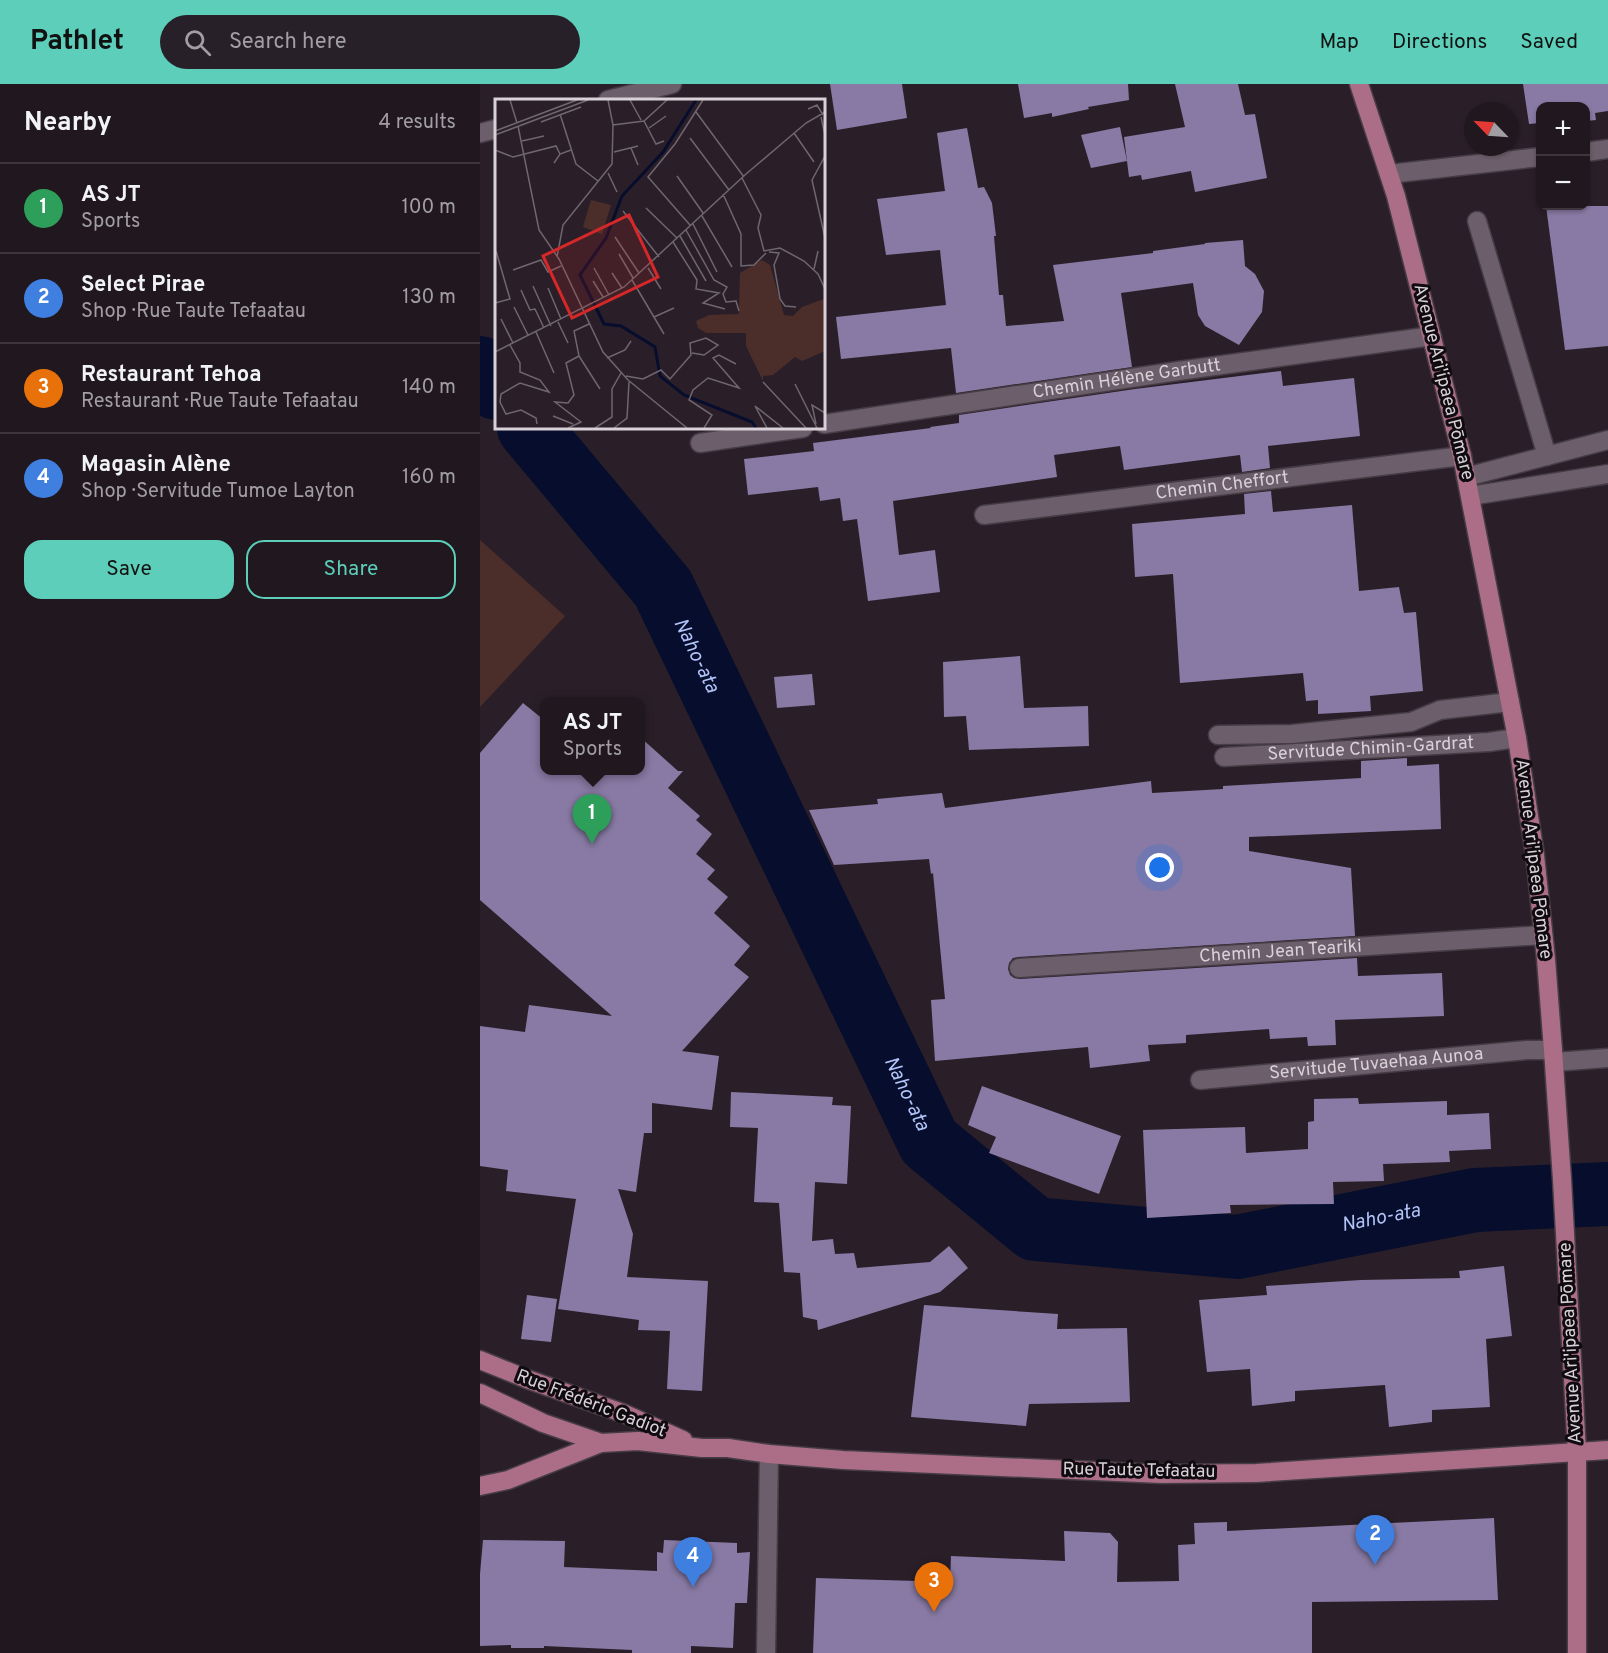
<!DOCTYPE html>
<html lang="en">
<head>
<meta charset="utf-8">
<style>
	:root { --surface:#20171f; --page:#282028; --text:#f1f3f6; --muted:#a29fa4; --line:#3d363d; --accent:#5cceba }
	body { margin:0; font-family:Overpass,sans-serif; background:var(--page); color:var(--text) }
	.controls { position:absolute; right:18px; top:18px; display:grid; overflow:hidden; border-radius:12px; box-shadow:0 2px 4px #0004 }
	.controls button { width:54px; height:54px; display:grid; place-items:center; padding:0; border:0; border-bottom:2px solid var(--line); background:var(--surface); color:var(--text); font:30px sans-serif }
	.compass { position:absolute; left:984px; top:18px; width:54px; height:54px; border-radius:50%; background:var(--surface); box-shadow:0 2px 4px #0004; rotate:295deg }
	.you { position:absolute; left:680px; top:784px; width:21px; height:21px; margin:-15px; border:4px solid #fff; border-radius:50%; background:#1a73e8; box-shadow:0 0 0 9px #1a73e833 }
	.badge { display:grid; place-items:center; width:39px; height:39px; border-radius:50%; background:var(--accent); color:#fff; font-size:20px; font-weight:700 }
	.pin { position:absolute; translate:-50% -50px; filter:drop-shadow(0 2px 3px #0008) }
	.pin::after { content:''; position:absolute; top:32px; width:21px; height:18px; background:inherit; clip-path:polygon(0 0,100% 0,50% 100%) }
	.popup { position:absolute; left:60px; top:613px; width:105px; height:78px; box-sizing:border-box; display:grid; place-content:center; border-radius:12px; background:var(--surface); filter:drop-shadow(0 2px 4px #0005); font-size:20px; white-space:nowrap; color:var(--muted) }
	.popup b { font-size:22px; color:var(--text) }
	.popup::after { content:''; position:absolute; left:50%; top:100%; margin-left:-12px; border:12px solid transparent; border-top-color:var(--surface) }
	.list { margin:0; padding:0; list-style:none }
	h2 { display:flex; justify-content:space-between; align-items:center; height:78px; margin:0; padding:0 24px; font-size:26px }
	h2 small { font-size:20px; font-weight:400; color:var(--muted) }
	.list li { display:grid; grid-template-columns:39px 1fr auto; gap:18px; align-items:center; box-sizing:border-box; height:90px; padding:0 24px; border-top:2px solid var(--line) }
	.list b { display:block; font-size:22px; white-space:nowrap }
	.list p { margin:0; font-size:20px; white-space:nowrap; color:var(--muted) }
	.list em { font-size:20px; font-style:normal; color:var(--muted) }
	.actions { display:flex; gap:12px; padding:18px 24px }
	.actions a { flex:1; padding:14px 0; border:2px solid var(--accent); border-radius:18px; text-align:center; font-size:21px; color:var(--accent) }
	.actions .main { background:var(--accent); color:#111 }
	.icon { flex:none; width:33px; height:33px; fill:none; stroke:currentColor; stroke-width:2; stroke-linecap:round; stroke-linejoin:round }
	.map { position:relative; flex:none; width:1128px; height:1569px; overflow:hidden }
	header { display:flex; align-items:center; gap:36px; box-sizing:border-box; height:84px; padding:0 30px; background:var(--accent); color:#111 }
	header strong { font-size:28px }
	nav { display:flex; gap:33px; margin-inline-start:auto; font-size:21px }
	.search { width:420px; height:54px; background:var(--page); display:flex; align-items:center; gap:15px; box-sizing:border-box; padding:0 21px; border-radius:33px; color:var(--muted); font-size:22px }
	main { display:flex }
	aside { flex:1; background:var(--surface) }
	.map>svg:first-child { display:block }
</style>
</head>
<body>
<header>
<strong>Pathlet</strong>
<div class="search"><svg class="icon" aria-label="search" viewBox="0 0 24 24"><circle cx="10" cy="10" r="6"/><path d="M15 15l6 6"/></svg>Search here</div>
<nav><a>Map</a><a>Directions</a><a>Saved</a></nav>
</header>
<main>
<aside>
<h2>Nearby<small>4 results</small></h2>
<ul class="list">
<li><span class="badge" style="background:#2e9e5b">1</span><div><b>AS JT</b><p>Sports</p></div><em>100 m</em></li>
<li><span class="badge" style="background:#3f7fe0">2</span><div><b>Select Pirae</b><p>Shop · Rue Taute Tefaatau</p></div><em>130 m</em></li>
<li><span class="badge" style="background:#e8710a">3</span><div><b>Restaurant Tehoa</b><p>Restaurant · Rue Taute Tefaatau</p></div><em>140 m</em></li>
<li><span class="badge" style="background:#3f7fe0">4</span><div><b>Magasin Alène</b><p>Shop · Servitude Tumoe Layton</p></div><em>160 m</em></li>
</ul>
<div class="actions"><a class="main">Save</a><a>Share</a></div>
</aside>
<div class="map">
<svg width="1128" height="1569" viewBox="0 0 1128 1569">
	<rect width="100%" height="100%" fill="#2a1f29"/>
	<!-- green -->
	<polygon fill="#4b2e29" points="0,456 85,532 0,623"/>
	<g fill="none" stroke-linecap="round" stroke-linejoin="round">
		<!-- river -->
		<g stroke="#070d2c" stroke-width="64">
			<polyline points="0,284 16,304"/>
			<path id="s1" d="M49,344L183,504L449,1058L555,1145L757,1163L995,1116L1128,1110"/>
		</g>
	</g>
	<!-- building -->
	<g fill="#887aa4">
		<polygon points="350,0 422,0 427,34 357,46"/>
		<polygon points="538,0 648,0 649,16 608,23 609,25 572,33 572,29 544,34"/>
		<polygon points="695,0 758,0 765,31 775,30 787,94 715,108 711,87 662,96 661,91 649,93 644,53 705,43"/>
		<polygon points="1043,0 1128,0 1128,27 1115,29 1116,36 1106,37 1106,22 1060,22 1060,39 1049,40"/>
		<polygon points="640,43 647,77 611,84 601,51"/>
		<polygon points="487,44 498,104 504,103 512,119 516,152 514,152 519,211 523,211 526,242 584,237 573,181 673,169 673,167 725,160 725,159 763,156 765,182 775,190 784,207 782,228 759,261 725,242 718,231 713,199 641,209 652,283 476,309 471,264 361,275 356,233 466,221 460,166 406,171 397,115 465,107 457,49"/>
		<polygon points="1066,122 1128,122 1128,262 1085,266"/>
		<polygon points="801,287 803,302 874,294 880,352 788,362 790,384 762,388 760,371 644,386 640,362 574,371 577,393 413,417 419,471 455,466 460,508 388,517 377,435 363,437 360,414 340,417 338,403 268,411 264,375 334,367 333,359 451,344 450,343 479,339 479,331 655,305"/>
		<polygon points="791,407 793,428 872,421 879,507 919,503 924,529 936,528 943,607 890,612 891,627 838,630 838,616 826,617 823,589 700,599 693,490 655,493 652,440 765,430 764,410"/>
		<polygon points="540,572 544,624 608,622 609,662 489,666 486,632 464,633 463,578"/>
		<polygon points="332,590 335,621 297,624 294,593"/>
		<polygon points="43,619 64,636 64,687 160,687 160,653 198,687 203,687 188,704 220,732 216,736 232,750 216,770 235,786 227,795 248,813 234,829 270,862 254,881 269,893 202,967 239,972 232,1026 172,1019 172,1049 164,1049 156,1108 138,1105 153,1150 147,1193 228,1197 222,1307 187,1305 190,1247 158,1246 159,1236 78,1225 96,1115 26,1107 28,1086 0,1082 0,942 45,948 49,921 132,932 0,816 0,669"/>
		<polygon points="927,674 927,682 959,680 961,745 769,753 769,767 871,784 875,852 538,873 533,874 529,879 528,885 530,891 534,894 540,895 877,874 878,892 962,889 964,932 855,936 856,961 828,962 827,953 790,955 789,945 706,951 706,959 668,961 670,977 610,984 608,963 455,977 451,916 465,915 453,789 451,790 449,775 354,781 329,726 398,720 397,715 462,709 465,724 671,697 672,709 743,705 743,702 881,694 881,677"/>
		<polygon points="502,1002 641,1052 619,1110 509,1069 516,1053 488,1041"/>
		<polygon points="251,1008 353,1013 352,1021 371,1022 367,1100 335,1098 332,1157 353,1155 355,1170 374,1169 377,1184 450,1178 469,1162 488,1184 460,1208 338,1246 337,1236 323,1233 320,1189 304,1188 299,1119 274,1118 278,1044 250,1043"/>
		<polygon points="878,1014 879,1020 967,1017 967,1031 1009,1029 1011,1065 969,1067 970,1078 903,1080 904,1097 853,1098 854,1120 750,1121 751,1129 667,1134 663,1046 765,1043 766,1069 828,1065 828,1038 834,1037 834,1015"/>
		<polygon points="1024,1182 1032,1252 1006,1255 1010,1323 952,1326 952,1338 909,1343 905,1301 815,1307 815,1317 772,1322 770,1285 727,1288 719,1216 787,1211 786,1202 881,1196 980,1194 979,1187"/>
		<polygon points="47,1211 77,1215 71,1258 41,1255"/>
		<polygon points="444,1221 578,1230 577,1245 647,1244 650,1318 549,1320 546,1342 431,1333"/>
		<polygon points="1014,1434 1018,1516 832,1518 832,1569 333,1569 336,1494 470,1498 471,1472 585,1477 584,1447 630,1449 638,1458 637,1498 699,1497 698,1461 715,1460 714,1439 747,1438 747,1447"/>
		<polygon points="3,1456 85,1457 84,1483 177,1487 177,1468 183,1469 184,1456 257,1459 257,1469 270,1468 267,1519 255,1519 253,1564 211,1562 211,1569 152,1569 152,1566 64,1562 64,1564 31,1564 31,1561 0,1562 0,1490"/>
	</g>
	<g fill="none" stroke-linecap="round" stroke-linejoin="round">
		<defs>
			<g id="minor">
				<polyline points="128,16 192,0"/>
				<polyline points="0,49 16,45"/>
				<polyline points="1106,68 1128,65"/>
				<polyline points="909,90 1060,73"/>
				<polyline points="997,137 1067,372"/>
				<path id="s2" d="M344,340L698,287L952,252"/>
				<polyline points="220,359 323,344"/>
				<polyline points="986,393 1128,356"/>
				<polyline points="990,412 1128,390"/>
				<path id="s3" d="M504,431L982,372"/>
				<polyline points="738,651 812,650 931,638 960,626 1030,618"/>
				<path id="s4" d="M744,673L1009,658L1037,654"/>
				<path id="s5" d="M539,884L1063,851"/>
				<polyline points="1074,978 1128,974"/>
				<path id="s6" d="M720,996L1047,966H1073"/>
				<polyline points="286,1569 289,1370"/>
			</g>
			<g id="major">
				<polyline points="879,0 916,112 982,372 1037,654 1055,771 1066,875 1073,966 1082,1095 1097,1368 1097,1569"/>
				<polyline points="0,1276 47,1295 145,1330 203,1356"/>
				<polyline points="0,1309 63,1339 121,1359"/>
				<polyline points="0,1402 28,1396 121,1359 158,1357 222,1364 248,1364 289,1370 363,1376 682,1390 776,1389 1128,1366"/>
			</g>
		</defs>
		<!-- minor casing -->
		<use href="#minor" stroke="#463c45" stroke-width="21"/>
		<!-- major casing -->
		<use href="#major" stroke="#463c45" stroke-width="21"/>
		<!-- minor -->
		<use href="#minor" stroke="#6c5e6a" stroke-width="18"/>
		<!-- major -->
		<use href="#major" stroke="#ac6e86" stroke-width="18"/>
	</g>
	<g text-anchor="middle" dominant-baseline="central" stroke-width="6" stroke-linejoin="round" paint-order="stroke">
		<!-- street labels -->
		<g font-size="18" fill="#d9d1d8" stroke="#100b0f">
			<text stroke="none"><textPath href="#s2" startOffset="306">Chemin Hélène Garbutt</textPath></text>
			<text transform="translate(963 298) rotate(76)">Avenue Ari'ipaea Pōmare</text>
			<text stroke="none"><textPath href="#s3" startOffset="240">Chemin Cheffort</textPath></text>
			<text stroke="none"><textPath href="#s4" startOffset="147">Servitude Chimin-Gardrat</textPath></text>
			<text transform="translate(1053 775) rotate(83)">Avenue Ari'ipaea Pōmare</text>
			<text stroke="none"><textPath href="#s5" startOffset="262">Chemin Jean Teariki</textPath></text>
			<text stroke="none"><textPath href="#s6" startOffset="177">Servitude Tuvaehaa Aunoa</textPath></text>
			<text transform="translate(1091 1259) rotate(-93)">Avenue Ari'ipaea Pōmare</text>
			<text transform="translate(111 1320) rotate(21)">Rue Frédéric Gadiot</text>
			<text transform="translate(659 1387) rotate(1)">Rue Taute Tefaatau</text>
		</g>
		<!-- water labels -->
		<g font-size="20" font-style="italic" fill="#b1c3f7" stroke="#100b0f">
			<text stroke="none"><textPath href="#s1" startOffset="284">Naho-ata</textPath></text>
			<text stroke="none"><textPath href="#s1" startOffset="770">Naho-ata</textPath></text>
			<text stroke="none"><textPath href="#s1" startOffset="1310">Naho-ata</textPath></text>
		</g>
	</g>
	<!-- overview -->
	<g transform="translate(15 15)">
		<rect width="330" height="330" fill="#2a1f29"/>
		<path d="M96,101L116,106L107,135L88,128ZM267,161L275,166L289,216L298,217L307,208L329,200L330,205V252L307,262L300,258L278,276L268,277V282L251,247V234H211L203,229L201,222L214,216L244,215L245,174Z" fill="#4b2e29"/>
		<path fill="none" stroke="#070d2c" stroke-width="3" d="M201,1L168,53L127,97L111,139L85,176L109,225L126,227L160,248L165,277L189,296L257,323L261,329"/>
		<path fill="none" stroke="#70666f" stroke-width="1.5" d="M15,1L22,24M135,1L146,21M313,10L322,6L328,16M201,13L249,78M65,15L81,65L103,82M326,18L330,36M149,22L161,45L169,42M46,23L86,8M118,26L149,22L172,1M23,27L44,131L64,160L108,253L133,281L192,329M154,29L171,17M0,32L82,1M299,34L319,63M0,36L93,1M195,39L234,91M27,42L49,37M136,49L143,66M0,51L18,58L61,47L65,55M119,53L143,47M330,57L317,81L330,139M59,64L65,55L76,51M113,74L122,93M182,77L208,114M247,79L266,116L263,129L269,152L285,149L309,162L323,175L330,190M228,95L246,135V167L259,166L271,154M151,109L182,139M128,112L164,158M207,117L237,168M198,125L222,173M195,126L153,78L180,45L208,1M191,131L219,181L232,188L228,195L231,203L241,202L244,212M185,137L211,182M120,138L144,174M178,143L202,181L201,190L224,194L208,204L230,210M274,153L284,154L279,166L285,200L290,207L301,208M124,155L138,179M62,158L68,126L117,65L118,26L113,1M99,169L114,196M153,169L166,190M319,170L323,152M18,171L46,161L53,173L66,167M117,174L127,189M137,181L169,235M98,182L108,198M38,187L56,227M53,189L66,220M26,191L35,211L40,210L49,229M0,204L15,200L1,152M19,208L33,236M159,218L179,209M6,220L18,244M63,223L73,244M41,233L59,274M15,246L25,264V273L45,281L54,293L25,284L6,295L5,303L11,315L26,311L41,319L42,325M0,253L129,188L251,75L311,24L330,13M84,257L105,290M112,259L130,251L136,242M131,277L148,280L166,271L175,280L196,256L195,244L211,239L223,246L209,256L197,254M268,283L311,329M300,285L322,329M58,317L78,325M321,325L317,306L330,314M73,329L86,323L60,303L73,304L79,296L71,264L84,257L79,232L94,225M100,329L117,318V290L126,274M119,329L132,319L134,283M209,329L217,316L194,301L198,291L213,279L244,289L218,259L224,256L241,265M272,329L260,307L288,329"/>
		<path fill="#d62828" fill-opacity="0.15" stroke="#d62828" stroke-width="3" d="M134,116L163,178L77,219L48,157Z"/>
		<rect width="330" height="330" fill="none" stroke="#d9d1d8" stroke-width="3"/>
	</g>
</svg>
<div class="controls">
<button>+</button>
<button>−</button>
</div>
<svg class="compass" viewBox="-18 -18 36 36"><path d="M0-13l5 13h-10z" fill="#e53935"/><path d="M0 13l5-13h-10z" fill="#a29fa4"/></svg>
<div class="you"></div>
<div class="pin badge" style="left:112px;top:760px;background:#2e9e5b">1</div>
<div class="popup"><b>AS JT</b>Sports</div>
<div class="pin badge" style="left:895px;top:1481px;background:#3f7fe0">2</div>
<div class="pin badge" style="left:454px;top:1528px;background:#e8710a">3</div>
<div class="pin badge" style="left:213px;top:1503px;background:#3f7fe0">4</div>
</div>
</main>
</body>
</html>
